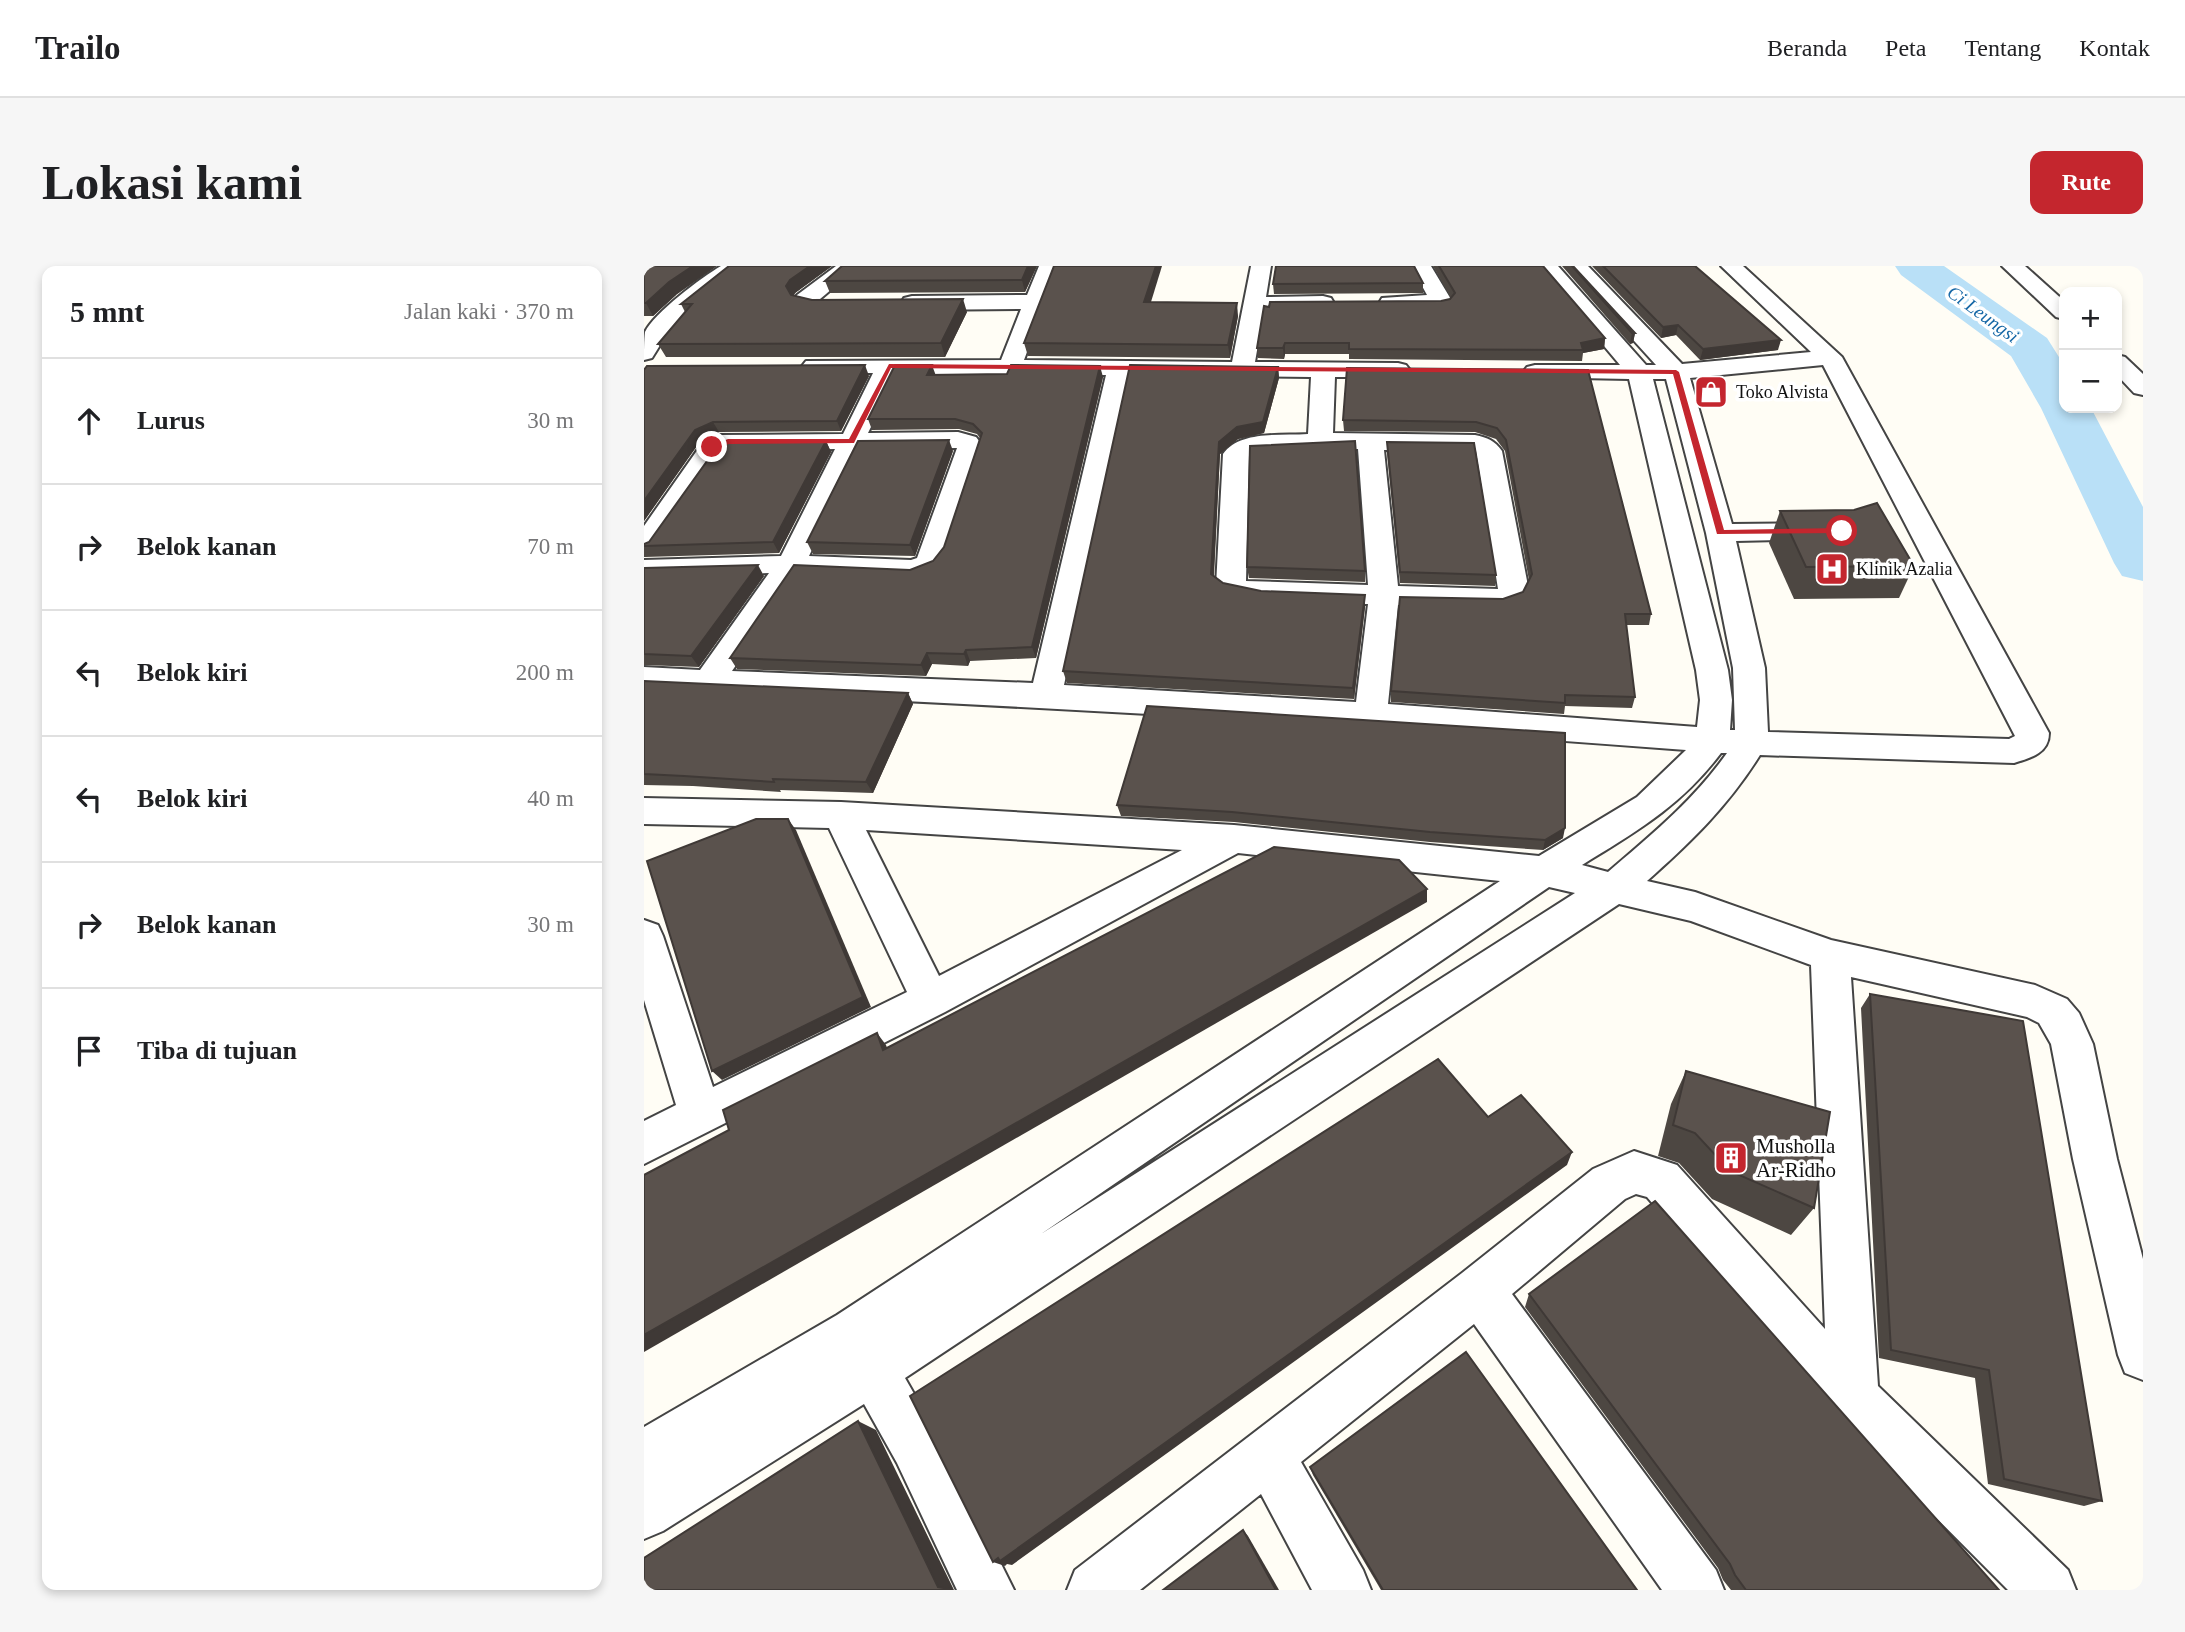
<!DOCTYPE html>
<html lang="id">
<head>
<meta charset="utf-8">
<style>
	:root { --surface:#fff; --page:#f6f6f6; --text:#202124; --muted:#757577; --line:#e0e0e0; --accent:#c4262e }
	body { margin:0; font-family:"Times New Roman",serif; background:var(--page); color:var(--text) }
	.controls { position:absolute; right:21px; top:21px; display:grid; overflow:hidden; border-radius:14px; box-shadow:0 4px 10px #0003 }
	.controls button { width:63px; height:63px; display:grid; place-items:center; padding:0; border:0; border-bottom:2px solid var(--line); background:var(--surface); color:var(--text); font:35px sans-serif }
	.stop { position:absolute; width:21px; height:21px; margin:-16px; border:5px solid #c4262e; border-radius:50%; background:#fff }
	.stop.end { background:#c4262e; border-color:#fff; box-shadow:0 2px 7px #0008 }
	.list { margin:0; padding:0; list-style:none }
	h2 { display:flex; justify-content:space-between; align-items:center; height:91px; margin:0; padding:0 28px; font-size:30px }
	h2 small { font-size:23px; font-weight:400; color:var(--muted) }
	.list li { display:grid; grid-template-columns:46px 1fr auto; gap:21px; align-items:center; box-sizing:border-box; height:126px; padding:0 28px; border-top:2px solid var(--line) }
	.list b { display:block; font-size:26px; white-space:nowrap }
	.list em { font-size:23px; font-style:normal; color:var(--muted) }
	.icon { flex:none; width:38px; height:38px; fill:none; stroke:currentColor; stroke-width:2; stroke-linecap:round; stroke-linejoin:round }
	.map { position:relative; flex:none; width:1499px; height:1324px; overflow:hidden; border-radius:14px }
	header { display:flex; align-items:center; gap:42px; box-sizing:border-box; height:98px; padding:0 35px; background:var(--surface); border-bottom:2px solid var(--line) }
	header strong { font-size:33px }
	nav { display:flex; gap:38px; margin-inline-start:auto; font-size:24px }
	.intro { display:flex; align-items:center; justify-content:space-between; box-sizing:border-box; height:168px; padding:0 42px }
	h1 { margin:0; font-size:49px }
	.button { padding:18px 32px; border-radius:14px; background:var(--accent); color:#fff; font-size:24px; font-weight:700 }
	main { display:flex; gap:42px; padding:0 42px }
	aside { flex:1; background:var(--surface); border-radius:14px; box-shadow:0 4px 10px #0003 }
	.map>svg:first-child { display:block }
</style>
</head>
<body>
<header>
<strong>Trailo</strong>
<nav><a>Beranda</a><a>Peta</a><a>Tentang</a><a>Kontak</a></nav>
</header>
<div class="intro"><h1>Lokasi kami</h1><a class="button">Rute</a></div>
<main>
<aside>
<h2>5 mnt<small>Jalan kaki · 370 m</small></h2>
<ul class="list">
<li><svg class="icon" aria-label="ahead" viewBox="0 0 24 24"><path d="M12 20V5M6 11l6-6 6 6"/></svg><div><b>Lurus</b></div><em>30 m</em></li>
<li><svg class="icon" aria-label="right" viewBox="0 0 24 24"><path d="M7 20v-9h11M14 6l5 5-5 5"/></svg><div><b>Belok kanan</b></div><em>70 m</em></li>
<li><svg class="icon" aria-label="left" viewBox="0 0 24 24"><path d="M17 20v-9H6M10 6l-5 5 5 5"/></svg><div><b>Belok kiri</b></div><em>200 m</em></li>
<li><svg class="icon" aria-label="left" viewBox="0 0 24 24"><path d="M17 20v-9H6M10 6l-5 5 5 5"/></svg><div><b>Belok kiri</b></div><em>40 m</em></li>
<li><svg class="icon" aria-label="right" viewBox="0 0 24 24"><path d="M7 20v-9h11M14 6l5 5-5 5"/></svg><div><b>Belok kanan</b></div><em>30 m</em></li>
<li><svg class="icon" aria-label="arrive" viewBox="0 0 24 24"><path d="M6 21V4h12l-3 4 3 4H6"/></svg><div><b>Tiba di tujuan</b></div></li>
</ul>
</aside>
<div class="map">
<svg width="1499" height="1324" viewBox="0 0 1499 1324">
	<rect width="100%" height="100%" fill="#fffdf5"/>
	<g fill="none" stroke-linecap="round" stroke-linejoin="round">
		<!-- river -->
		<polygon fill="#b9e0f7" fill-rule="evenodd" points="1251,0 1300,0 1403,72 1420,99 1420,142 1447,142 1499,241 1499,315 1478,310 1470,297 1397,142 1367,90 1257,9"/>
		<defs>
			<g id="minor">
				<path d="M77,0H102L75,20L26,63L8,92L0,94C0,86 0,74 1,66C10,47 58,11 77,0Z"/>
				<polygon points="192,0 215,0 169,39 153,39 150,34 153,29"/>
				<path d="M395,0H415L380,94L588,96L607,0H627L622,31L679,30L687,32L690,37L687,42L679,44H620L611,96L754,97L762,99L766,104L762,109L754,111H691L689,167L831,169C844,172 850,174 858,185L884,320C882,325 881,331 877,335C860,348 778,340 754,339L744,438L1053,461L1056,434L1052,404L985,113L883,111L879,106L883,101L891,99H976L893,0H914L1002,99H1012L922,0H944L1038,98L1167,86L1077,0H1099L1198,91L1405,467C1405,487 1387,492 1370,497L1116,489C1084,540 1048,575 1003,615L1051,626L1187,674L1391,719L1423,733L1435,747L1449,778L1473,893L1499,993V1114L1481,1107L1474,1089L1429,893L1407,778L1395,757L1383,751L1207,711L1234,1120L1424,1304L1432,1324H1364L1191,1150L1003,931L992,928L981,933L868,1028L1072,1304L1080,1324H1018L830,1058L657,1196L719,1304L727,1324H668L617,1228L496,1324H423L431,1304L818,1007L949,903L990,885L1033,899L1181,1063L1167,699L1047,655L975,638L261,1112L289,1161L370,1324H313L253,1197L220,1138L19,1265L0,1273V1161L193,1049L856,615L594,587L301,746L0,898V855L32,839L0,734V654L14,659L19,670L69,821L263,726L185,562L0,558V532L197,536L590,559L895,590L993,531L1042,484C695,457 348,438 0,423V401L56,404L125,307L0,312V294L137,290L191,183L80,185L10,286L0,289V260L59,176L75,169L199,168L229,107H170L162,105L158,100L162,95L357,94L377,43L268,44L260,42L257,37L260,32L268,30L383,29ZM1179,99L1371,470L1365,473L1124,466L1121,402L1092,275L1183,273L1193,271L1197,265L1193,259L1183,257L1088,258L1046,112ZM253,108L462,109L389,417L88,405L155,307L271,312L293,304L302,291L339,180L332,171L314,166L224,167ZM486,109L667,111L664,168C637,170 596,164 579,188L572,320C586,340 696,337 724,338L712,436L420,419ZM1009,113H1022L1062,267L1089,402L1091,464H1086L1088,434L1084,404ZM313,182L273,292L267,294L165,290L217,183ZM676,183H714L724,319L602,315L605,189ZM740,184L832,185L854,323L754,320ZM1077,487H1083C1050,534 1007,569 964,606L938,599C993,565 1037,540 1077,487ZM222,564L538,584L295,710ZM905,621L931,627L397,968Z"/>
				<polygon points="767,0 787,0 808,35 805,40 746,44 738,42 735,37 738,32 783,29"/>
				<polygon points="1358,0 1381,0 1420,35 1420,53 1412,51"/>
				<polygon points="1473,89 1481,91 1499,108 1499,129 1490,127 1473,109"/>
			</g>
		</defs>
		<!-- minor casing -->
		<use href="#minor" stroke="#444" stroke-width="4"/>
		<!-- minor -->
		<use href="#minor" fill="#fff" fill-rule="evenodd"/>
	</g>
	<!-- wall -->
	<g fill="#4d4742">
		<polygon points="0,0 32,29 9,50 0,50"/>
		<polygon points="85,0 188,0 151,27 150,29 168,34 323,46 301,91 22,91 14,78 41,46 37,38"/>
		<polygon points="393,0 381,26 186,27 181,15"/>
		<polygon points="789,0 899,0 961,72 960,83 939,87 938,95 705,93 705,88 641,88 640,93 614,92 613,82 806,33 807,32"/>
		<polygon points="918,0 929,0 991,67 989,77 986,78"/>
		<polygon points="948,0 1051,0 1134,84 1056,94 1032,69 1017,72"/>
		<polygon points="779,17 779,27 630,28 629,18"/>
		<polygon points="507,36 594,50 586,92 384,90 380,77"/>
		<polygon points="634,101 635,112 620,167 594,173 576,188 570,310 579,317 617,325 721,329 721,341 710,433 423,417 419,405"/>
		<polygon points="0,104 225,110 197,165 75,166 57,174 0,255"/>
		<polygon points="944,104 1007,348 1005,359 982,359 991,431 988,442 921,440 920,448 747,436 747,425 859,333 879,326 885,314 861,185 852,173 831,166 700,165 699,154"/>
		<polygon points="291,109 459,111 392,392 326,395 324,400 288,398 282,410 93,403 86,392 266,304 289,295 300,281 336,172 333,168 315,163 228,164 224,153"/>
		<polygon points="182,175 187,186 135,287 1,291 0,289 0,280 5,276"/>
		<polygon points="743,176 852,309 851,320 756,317 743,187"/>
		<polygon points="309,185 271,290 169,288 163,276"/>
		<polygon points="1136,245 1270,300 1255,332 1150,333 1125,277"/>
		<polygon points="603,301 721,305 721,316 605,312"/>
		<polygon points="0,302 120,310 55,401 0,399"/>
		<polygon points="0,415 264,427 269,438 229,527 136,524 137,526 49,520 0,519"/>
		<polygon points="503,440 919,572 899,584 786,576 590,556 477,550 473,539"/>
		<polygon points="1226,728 1458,1235 1440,1240 1344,1218 1331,1112 1235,1092 1217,742"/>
		<polygon points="1042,805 1170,942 1147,969 1068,933 1035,897 1014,890 1027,838"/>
		<polygon points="885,1028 1355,1324 1087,1324 1079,1314 1074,1302 881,1041"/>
		<polygon points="666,1201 993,1324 737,1324 669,1209"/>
	</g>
	<!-- shaded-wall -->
	<g fill="#3f3936">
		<polygon points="49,0 73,0 32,29 9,50 2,37 25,16"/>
		<polygon points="166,0 188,0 151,27 148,33 142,20 146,14"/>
		<polygon points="384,0 393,0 381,26 378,14"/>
		<polygon points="512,0 518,0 503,49 500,36"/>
		<polygon points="319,33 323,46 301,91 297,77"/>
		<polygon points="593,37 594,50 586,92 584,79"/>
		<polygon points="1034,59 1032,69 1017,72 1019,61"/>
		<polygon points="988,67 991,67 989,77 986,78"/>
		<polygon points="961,72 960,83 939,87 937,77"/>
		<polygon points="1137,74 1134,84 1056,94 1059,83"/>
		<polygon points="641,77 641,88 640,93 639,82"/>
		<polygon points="221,99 225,110 197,165 193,155"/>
		<polygon points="288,99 292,110 283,109"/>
		<polygon points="456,100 459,111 392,392 388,381"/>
		<polygon points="634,101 635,112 620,167 594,173 576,188 569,320 567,308 575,176"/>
		<polygon points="69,156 75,166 57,174 0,255 0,235 51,164"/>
		<polygon points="305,174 309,185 271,290 266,279"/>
		<polygon points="182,175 187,186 135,287 129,276"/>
		<polygon points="114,299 120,310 55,401 47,390"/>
		<polygon points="721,329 721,341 710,433 709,422"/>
		<polygon points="322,384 326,395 324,400 320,388"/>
		<polygon points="283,387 288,398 282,410 277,399"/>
		<polygon points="264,427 269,438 229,527 222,516"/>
		<polygon points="144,553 152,564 227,741 78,814 68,805"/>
		<polygon points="921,562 919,572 899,584 901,574"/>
		<polygon points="783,623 783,636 0,1086 0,1069"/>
		<polygon points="233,767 242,779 248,795 239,784"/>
		<polygon points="928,886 923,899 368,1299 363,1298 361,1300 349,1296"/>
		<polygon points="214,1155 232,1164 310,1324 312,1324 305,1324 294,1321"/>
		<polygon points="599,1264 604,1270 635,1324 632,1324"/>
	</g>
	<!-- building -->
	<g fill="#5a524d" stroke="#3f3936" stroke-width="2">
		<polygon points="0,0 49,0 25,16 2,37 0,37"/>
		<polygon points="85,0 166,0 146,14 142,20 147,29 168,34 319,33 297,77 14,78 48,38 37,38"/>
		<polygon points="198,0 384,0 378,14 181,15"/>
		<polygon points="410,0 512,0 500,36 593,37 584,79 380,77"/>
		<polygon points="632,0 770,0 779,17 629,18"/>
		<polygon points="795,0 899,0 961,72 937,77 939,84 705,83 705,77 641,77 639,82 613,82 620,40 625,41 626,36 797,35 806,33 811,27"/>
		<polygon points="928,0 929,0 991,67 988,67"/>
		<polygon points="959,0 1051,0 1137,74 1059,83 1034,59 1019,61"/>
		<polygon points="221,99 193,155 69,156 51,164 0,235 0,104 3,100"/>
		<polygon points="251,99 288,99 283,109 363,108 367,99 456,100 388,381 322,384 320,388 283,387 277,399 86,392 150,299 266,304 289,295 300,281 338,167 329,158 311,153 224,153"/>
		<polygon points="486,99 634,101 619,156 593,161 575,176 567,308 579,317 617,325 721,329 709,422 419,405"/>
		<polygon points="703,102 944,104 1007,348 981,348 991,431 921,429 921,437 747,425 756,331 859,333 879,326 888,308 862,174 853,162 832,156 699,154"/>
		<polygon points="305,174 266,279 163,276 214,175"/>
		<polygon points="182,175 129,276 0,280 0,278 5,276 76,177"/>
		<polygon points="711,175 721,305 603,301 606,180"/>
		<polygon points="743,176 830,177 852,309 756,306"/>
		<polygon points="1233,237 1270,300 1162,301 1136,245 1210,244"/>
		<polygon points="114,299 47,390 0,388 0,302"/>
		<polygon points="0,415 264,427 222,516 129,513 130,516 40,510 0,508"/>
		<polygon points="503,440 921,467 921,562 901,574 786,566 588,546 473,539"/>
		<polygon points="112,553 144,553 219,731 68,805 3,595"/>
		<polygon points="630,581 755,594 783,623 0,1069 0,909 85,864 79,844 233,767 239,784"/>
		<polygon points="1226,728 1379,755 1458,1235 1360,1213 1345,1104 1247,1084"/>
		<polygon points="794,793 844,851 877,829 928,886 356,1295 354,1292 349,1296 266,1130"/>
		<polygon points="1042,805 1186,846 1170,942 1086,905 1051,867 1029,859"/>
		<polygon points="1011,935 1355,1324 1102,1324 1091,1309 1086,1298 885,1028"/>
		<polygon points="822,1086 993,1324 739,1324 666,1201"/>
		<polygon points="214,1155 294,1321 306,1323 305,1324 0,1324 0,1292"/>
		<polygon points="599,1264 632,1324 519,1324"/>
	</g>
	<!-- route -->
	<polygon fill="#c4262e" points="245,98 1032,104 1035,106 1080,264 1198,262 1202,265 1198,267 1073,268 1029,108 247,102 210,177 85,178 68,183 64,181 84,173 205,173"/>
	<!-- icons -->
	<defs>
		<symbol id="shop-square" viewBox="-11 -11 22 22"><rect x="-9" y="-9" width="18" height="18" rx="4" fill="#c4262e" stroke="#fff"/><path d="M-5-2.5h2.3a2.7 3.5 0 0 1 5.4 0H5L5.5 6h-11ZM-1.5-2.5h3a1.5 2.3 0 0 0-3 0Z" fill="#fff"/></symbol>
		<symbol id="hospital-square" viewBox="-11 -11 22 22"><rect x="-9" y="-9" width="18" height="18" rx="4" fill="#c4262e" stroke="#fff"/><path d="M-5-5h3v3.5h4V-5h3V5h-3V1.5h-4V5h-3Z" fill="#fff"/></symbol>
		<symbol id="building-square" viewBox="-11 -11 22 22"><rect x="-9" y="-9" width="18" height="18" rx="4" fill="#c4262e" stroke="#fff"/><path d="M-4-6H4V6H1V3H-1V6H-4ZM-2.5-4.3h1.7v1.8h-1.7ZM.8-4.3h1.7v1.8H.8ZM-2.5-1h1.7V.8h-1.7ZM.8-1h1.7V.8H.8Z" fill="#fff"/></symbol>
	</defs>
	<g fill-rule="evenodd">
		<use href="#shop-square" x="1048" y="107" width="38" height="38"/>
		<use href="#hospital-square" x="1169" y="284" width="38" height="38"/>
		<use href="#building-square" x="1068" y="873" width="38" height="38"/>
	</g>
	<g text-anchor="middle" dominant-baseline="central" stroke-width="7" stroke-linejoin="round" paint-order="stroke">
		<!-- far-poi labels -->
		<g font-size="18" fill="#111" stroke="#fff" text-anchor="start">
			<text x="1092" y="126">Toko Alvista</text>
			<text x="1212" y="303">Klinik Azalia</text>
		</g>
		<!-- far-water labels -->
		<g font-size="19" font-style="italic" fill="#1768a6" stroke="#fff">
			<text transform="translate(1339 48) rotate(36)">Ci Leungsi</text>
		</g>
		<!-- poi labels -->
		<g font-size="21" fill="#111" stroke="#fff" text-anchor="start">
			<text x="1112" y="880">Musholla<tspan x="1112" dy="24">Ar-Ridho</tspan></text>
		</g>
	</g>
</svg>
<div class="controls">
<button>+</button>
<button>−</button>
</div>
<div class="stop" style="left:1198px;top:265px"></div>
<div class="stop end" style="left:68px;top:181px"></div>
</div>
</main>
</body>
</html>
